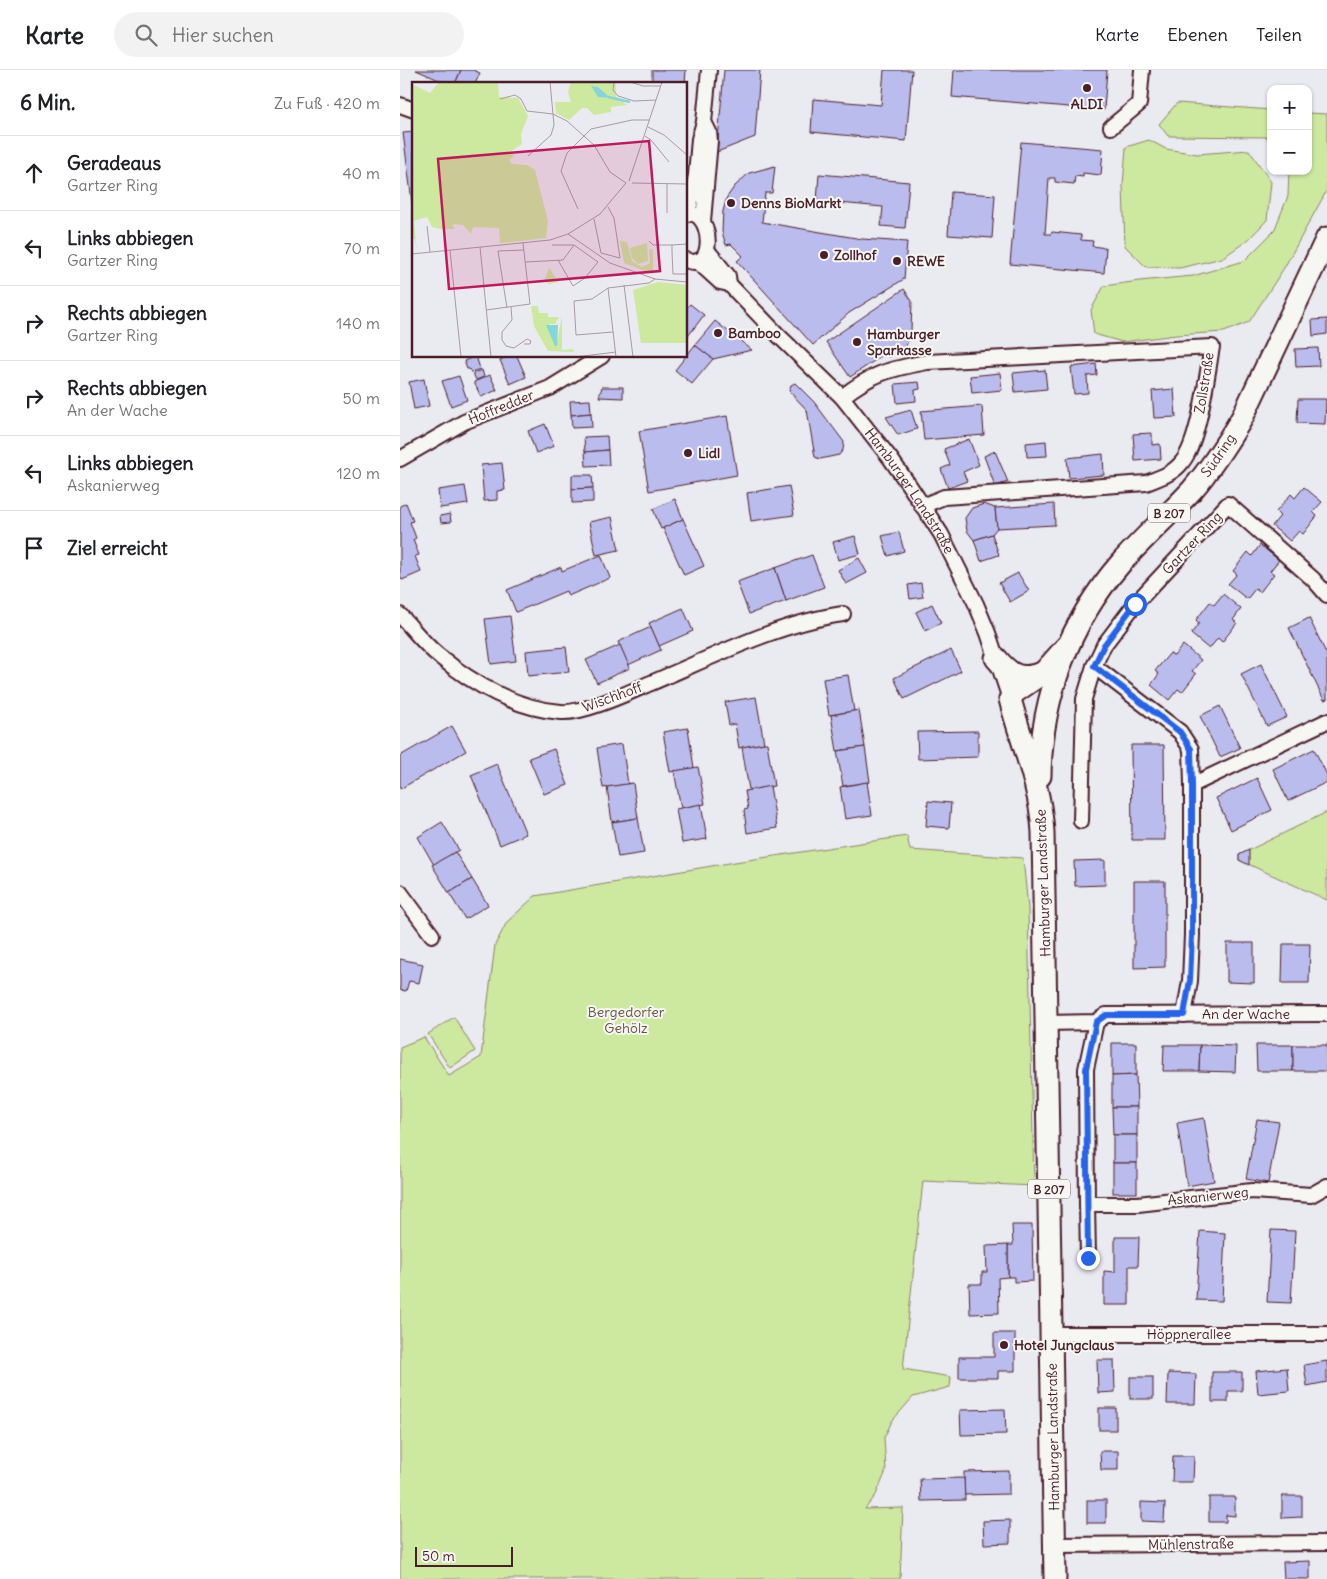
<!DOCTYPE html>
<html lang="de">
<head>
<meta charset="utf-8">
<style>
	:root { --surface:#fff; --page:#f2f2f2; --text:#202124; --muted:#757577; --line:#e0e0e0 }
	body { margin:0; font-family:Delius,sans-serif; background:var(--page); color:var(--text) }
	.controls { position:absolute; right:15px; top:15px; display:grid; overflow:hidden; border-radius:10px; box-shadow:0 1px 4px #0004 }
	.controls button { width:45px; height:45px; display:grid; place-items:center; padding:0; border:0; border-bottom:1px solid var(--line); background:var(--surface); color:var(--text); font:25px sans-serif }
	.scale { position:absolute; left:15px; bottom:12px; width:98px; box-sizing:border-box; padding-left:5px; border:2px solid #4a1f2b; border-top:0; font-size:14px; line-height:18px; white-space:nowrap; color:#4a1f2b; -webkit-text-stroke:4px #f6f6f2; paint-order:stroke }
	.stop { position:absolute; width:15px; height:15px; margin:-11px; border:4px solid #2563eb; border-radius:50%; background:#fff }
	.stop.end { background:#2563eb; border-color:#fff; box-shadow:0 1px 5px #0008 }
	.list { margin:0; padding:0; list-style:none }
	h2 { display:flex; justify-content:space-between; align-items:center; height:65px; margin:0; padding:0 20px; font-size:21px }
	h2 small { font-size:16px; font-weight:400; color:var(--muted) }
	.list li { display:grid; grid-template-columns:32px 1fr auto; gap:15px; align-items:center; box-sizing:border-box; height:75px; padding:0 20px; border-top:1px solid var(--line) }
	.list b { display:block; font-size:19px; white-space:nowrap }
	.list p { margin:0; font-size:16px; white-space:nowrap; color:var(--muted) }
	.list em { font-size:16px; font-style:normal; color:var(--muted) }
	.icon { flex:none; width:28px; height:28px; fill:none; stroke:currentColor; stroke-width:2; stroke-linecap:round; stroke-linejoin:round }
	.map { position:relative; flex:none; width:927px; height:1509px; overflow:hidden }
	header { display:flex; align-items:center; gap:30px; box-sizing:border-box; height:70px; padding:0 25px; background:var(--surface); border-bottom:1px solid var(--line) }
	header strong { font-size:24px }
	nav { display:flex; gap:28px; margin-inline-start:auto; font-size:18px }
	.search { width:350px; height:45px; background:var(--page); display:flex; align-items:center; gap:12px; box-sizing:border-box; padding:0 18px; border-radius:28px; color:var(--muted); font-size:19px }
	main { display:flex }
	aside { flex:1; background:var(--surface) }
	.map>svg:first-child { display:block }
</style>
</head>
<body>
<header>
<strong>Karte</strong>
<div class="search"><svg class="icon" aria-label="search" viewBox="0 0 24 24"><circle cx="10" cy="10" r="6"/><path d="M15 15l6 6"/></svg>Hier suchen</div>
<nav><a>Karte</a><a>Ebenen</a><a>Teilen</a></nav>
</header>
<main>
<aside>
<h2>6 Min.<small>Zu Fuß · 420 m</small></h2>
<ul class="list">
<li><svg class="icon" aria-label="ahead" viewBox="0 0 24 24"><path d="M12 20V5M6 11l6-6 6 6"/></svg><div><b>Geradeaus</b><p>Gartzer Ring</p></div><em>40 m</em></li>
<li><svg class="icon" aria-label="left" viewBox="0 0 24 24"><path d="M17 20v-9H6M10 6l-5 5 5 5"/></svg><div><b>Links abbiegen</b><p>Gartzer Ring</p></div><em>70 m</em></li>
<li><svg class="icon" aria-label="right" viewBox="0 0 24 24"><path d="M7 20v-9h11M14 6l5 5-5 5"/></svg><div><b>Rechts abbiegen</b><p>Gartzer Ring</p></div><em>140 m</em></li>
<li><svg class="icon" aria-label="right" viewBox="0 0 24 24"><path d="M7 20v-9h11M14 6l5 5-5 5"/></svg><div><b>Rechts abbiegen</b><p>An der Wache</p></div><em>50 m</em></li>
<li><svg class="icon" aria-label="left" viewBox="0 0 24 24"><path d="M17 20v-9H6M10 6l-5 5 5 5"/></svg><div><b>Links abbiegen</b><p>Askanierweg</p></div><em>120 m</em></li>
<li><svg class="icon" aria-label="arrive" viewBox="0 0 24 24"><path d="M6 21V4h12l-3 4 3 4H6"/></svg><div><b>Ziel erreicht</b></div></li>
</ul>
</aside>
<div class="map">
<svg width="927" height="1509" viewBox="0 0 927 1509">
	<rect width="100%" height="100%" fill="#eaeaf1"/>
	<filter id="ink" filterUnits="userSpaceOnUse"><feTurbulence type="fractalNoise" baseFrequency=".02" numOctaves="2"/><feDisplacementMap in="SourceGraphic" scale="10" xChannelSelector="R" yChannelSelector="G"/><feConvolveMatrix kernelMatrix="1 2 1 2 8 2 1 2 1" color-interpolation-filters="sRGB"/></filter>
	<g filter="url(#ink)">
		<!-- green -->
		<g fill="#cde89f" stroke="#8c8465">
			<polygon points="777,33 871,40 871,72 866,67 768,66 759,54"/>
			<polygon points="908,43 927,44 927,120 884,198 849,252 824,262 776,265 722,272 694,264 691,240 704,216 739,211 793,206 844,191 874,161 888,126 889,101 908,101"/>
			<polygon points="749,70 766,79 797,84 849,80 871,112 867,150 848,170 822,188 780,198 746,197 725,176 723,115 726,77"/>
			<polygon points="927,742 927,830 839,790 839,785"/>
			<polygon points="507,766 510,780 623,788 628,838 634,1116 523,1111 503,1299 551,1307 550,1317 513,1327 492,1351 484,1368 486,1401 476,1425 465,1439 503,1438 500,1509 0,1509 0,977 24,967 49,1006 81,987 95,875 107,852 135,826 335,792"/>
			<polygon points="54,947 75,981 50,998 28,964"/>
		</g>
		<!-- building -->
		<g fill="#bbbcee" stroke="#4a1f2b">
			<polygon points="16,0 61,0 55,14 48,14"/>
			<polygon points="61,0 73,0 80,3 75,14 55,14"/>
			<polygon points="252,0 286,0 285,14 252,14"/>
			<polygon points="324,0 360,0 355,67 317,82"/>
			<polygon points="484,0 512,0 506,71 411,62 413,29 481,35"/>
			<polygon points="554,0 707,0 704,40 552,27"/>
			<polygon points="14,62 14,147 3,63"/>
			<polygon points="621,72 703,79 701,105 683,103 683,107 675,106 674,114 655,112 655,108 649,108 645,164 651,164 652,162 681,165 681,170 693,171 692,176 706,178 704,203 610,194"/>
			<polygon points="375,96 372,123 365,123 362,152 462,169 507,172 504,209 449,243 413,275 337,191 343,186 331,174 326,175 322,162 323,141 327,127 335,116 349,103"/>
			<polygon points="419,104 509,112 505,158 481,156 483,137 417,131"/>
			<polygon points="551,122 595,125 592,168 548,165"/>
			<polygon points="504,219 512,231 511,261 506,276 489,287 486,283 450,307 426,272"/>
			<polygon points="290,234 304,245 288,266 286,265 286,238"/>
			<polygon points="927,249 927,264 913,266 912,250"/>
			<polygon points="315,251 352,280 313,289 295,275"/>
			<polygon points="295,275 313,289 292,314 275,300"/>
			<polygon points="918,278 919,296 896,297 895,279"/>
			<polygon points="76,286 80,299 71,302 69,299 67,299 64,291"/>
			<polygon points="109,286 117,286 126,307 110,314 100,290"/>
			<polygon points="696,294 697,305 687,306 688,323 674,324 671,297"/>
			<polygon points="82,300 84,307 76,310 73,303"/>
			<polygon points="645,300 647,319 615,322 613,303"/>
			<polygon points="600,303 602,320 572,323 570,306"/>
			<polygon points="90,305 97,320 81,327 74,312"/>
			<polygon points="59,306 67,330 51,336 42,311"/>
			<polygon points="24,309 29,336 14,339 9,312"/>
			<polygon points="519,312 520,319 515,320 516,331 497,333 495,314"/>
			<polygon points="395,313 414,332 444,372 443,380 439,385 420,389 415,387 407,340 389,321 391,315"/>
			<polygon points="202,317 223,317 223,328 199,327"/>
			<polygon points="774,319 776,347 754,348 752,321"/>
			<polygon points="898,329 926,329 925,354 897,353"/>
			<polygon points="190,330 191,343 171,345 170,331"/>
			<polygon points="582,336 584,365 524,370 521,341"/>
			<polygon points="511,340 517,359 498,365 486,347"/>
			<polygon points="191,343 192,357 172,358 171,345"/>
			<polygon points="327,346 337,405 249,421 239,361"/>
			<polygon points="145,354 154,376 136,383 128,361"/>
			<polygon points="752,363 752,375 760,374 761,389 735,391 733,364"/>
			<polygon points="207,366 208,380 185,382 184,367"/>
			<polygon points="569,369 579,395 563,402 567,411 548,418 541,399 550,395 544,379"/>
			<polygon points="646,371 647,386 627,387 626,373"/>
			<polygon points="208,380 209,395 186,396 185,382"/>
			<polygon points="595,381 608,412 595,416 584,386"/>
			<polygon points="703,384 704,405 669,408 667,388"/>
			<polygon points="102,393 105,420 97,421 97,430 84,431 81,395"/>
			<polygon points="172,405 192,405 193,418 172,419"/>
			<polygon points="65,416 68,434 40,438 38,420"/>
			<polygon points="389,416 394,445 351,451 347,423"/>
			<polygon points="904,417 922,432 913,442 917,446 903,464 899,461 890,471 872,456 880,446 876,442 891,424 895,428"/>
			<polygon points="193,418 193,432 172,433 172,419"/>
			<polygon points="275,429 283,449 261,459 253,439"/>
			<polygon points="6,433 13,451 10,452 16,468 13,470 19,485 15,486 21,502 2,510 0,505 0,436"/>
			<polygon points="584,434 595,438 597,458 592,464 574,470 567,461 565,448 572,438"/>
			<polygon points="654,434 655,455 597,458 595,438"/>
			<polygon points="50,444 51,452 41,453 40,446"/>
			<polygon points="212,447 219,480 196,485 189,452"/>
			<polygon points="283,449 304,496 284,505 263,458"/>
			<polygon points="499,462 504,481 488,486 482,466"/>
			<polygon points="592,464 599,485 581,491 574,470"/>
			<polygon points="455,466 460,484 438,490 433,472"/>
			<polygon points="860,475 879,490 870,501 874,504 860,522 855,519 847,529 828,514 837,504 833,501 848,482 852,486"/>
			<polygon points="201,485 210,508 168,526 166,521 116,542 107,520 161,497 162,501"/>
			<polygon points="412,485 424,517 386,531 375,498"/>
			<polygon points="459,488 467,503 446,514 438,500"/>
			<polygon points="375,498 386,531 349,544 337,512"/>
			<polygon points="618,503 629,521 610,532 599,513"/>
			<polygon points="521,513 523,527 510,529 508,515"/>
			<polygon points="823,524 841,539 833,550 837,553 822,572 818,568 809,579 791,564 799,553 796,550 810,532 814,535"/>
			<polygon points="532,534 541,553 525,561 516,542"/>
			<polygon points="283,538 293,561 259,576 249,553"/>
			<polygon points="110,546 116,591 91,594 85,549"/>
			<polygon points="909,548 927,585 927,629 924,630 889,558"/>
			<polygon points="251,557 261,580 228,595 218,572"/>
			<polygon points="220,575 230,598 197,613 186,590"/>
			<polygon points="783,575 801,590 792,601 796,604 782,622 778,619 769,630 751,615 759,604 755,601 770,583 774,586"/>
			<polygon points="166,577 169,602 128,606 126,581"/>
			<polygon points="551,580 561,601 504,629 494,608"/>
			<polygon points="861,594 887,647 867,656 841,604"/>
			<polygon points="448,605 454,641 429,645 423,609"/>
			<polygon points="356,627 364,673 339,678 335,654 329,655 325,632"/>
			<polygon points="820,636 840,678 820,687 800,646"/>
			<polygon points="459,640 465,677 437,681 431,645"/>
			<polygon points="52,656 66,681 0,719 0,686"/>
			<polygon points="288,658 294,698 270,702 263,662"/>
			<polygon points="578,661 578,687 518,689 517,662"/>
			<polygon points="364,673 367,673 374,716 349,720 342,677"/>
			<polygon points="222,674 228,714 203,718 197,678"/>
			<polygon points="731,675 764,675 765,770 732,770"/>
			<polygon points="465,677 470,712 443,716 437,681"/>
			<polygon points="154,679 168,715 144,724 129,688"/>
			<polygon points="914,679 927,705 927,712 888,731 873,699"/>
			<polygon points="97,694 126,764 100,775 71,705"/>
			<polygon points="298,697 305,734 281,738 274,701"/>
			<polygon points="857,708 872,740 831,760 816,728"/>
			<polygon points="467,712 472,745 445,749 440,717"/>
			<polygon points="233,713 238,748 212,752 207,717"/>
			<polygon points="370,716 377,758 347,763 344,740 348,739 345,721"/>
			<polygon points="528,731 551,733 549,758 526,756"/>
			<polygon points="301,734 307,769 282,773 276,739"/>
			<polygon points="238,748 244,783 218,787 212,752"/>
			<polygon points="42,752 59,780 34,795 18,767"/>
			<polygon points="849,780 849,795 839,790 839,785"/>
			<polygon points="55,782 72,809 49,823 32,795"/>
			<polygon points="705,790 705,815 675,816 674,791"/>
			<polygon points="72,809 88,835 65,849 49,823"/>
			<polygon points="734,811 765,811 765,897 734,898"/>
			<polygon points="827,873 854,873 854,913 827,912"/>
			<polygon points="883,874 910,874 909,913 882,913"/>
			<polygon points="0,889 23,894 19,913 9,911 6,921 0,920"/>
			<polygon points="712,973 736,973 736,1005 712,1006"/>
			<polygon points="764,975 800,975 799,1001 763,1001"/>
			<polygon points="800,975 836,976 835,1002 799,1001"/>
			<polygon points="856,975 893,975 893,1001 857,1001"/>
			<rect x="893" y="975" width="34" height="26"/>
			<polygon points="736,1005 737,1037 712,1037 712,1006"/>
			<polygon points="712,1037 737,1037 737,1065 713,1065"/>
			<polygon points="804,1048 814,1111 787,1116 777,1053"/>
			<polygon points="857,1049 879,1052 868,1113 846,1109"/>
			<rect x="713" y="1065" width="24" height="28"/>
			<rect x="713" y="1093" width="24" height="30"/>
			<polygon points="612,1155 632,1155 633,1211 614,1212 614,1207 608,1207 608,1175 613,1175"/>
			<polygon points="871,1160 895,1161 891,1233 867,1232"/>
			<polygon points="800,1161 825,1163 822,1231 796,1230"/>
			<polygon points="715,1167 739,1167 738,1196 729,1196 729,1235 704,1235 704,1201 715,1202"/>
			<polygon points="608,1175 608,1207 598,1208 599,1243 570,1244 569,1214 582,1214 582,1202 587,1202 586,1176"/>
			<polygon points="594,1263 615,1263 615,1301 598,1301 598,1308 559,1308 559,1287 594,1287"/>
			<polygon points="697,1290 714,1290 715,1322 698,1323"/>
			<polygon points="927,1291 927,1312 907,1316 904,1295"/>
			<polygon points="887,1298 889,1321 858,1324 856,1301"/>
			<polygon points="812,1302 842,1302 842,1321 828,1321 828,1332 812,1332"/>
			<polygon points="768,1303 796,1304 795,1334 767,1334"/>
			<rect x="730" y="1307" width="23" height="22"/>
			<rect x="699" y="1338" width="17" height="22"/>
			<polygon points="605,1339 606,1364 561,1365 560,1340"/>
			<polygon points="700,1381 718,1381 718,1400 701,1400"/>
			<polygon points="773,1386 794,1386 793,1412 772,1412"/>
			<polygon points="609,1401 609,1424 564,1425 564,1402"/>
			<polygon points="564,1408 565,1430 521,1431 520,1409"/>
			<polygon points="882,1426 902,1426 902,1447 882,1448"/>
			<polygon points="809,1427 835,1427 835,1446 826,1445 826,1452 809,1452"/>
			<rect x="687" y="1430" width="19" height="23"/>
			<polygon points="741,1432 765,1433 764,1452 741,1451"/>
			<polygon points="610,1450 610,1473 584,1474 583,1451"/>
			<polygon points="910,1491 910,1509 884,1509 883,1492"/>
		</g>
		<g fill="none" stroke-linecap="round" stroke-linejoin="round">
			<defs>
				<g id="street">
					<polyline points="0,35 14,40"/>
					<polyline points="711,57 739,34 742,0"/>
					<polyline points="288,144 296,105 299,69 304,52 309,0"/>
					<polyline points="303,151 310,71 309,62 304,52"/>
					<polyline points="307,180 328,206 329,214"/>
					<path d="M286,190C313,202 313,154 296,145"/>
					<path id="s1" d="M297,191L320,212L329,214L379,266L442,327L490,388L511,418L541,464L576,534L588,563L610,629"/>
					<path d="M442,327C472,303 490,299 527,292L812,277C807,305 799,372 782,392C773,404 759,408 746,413L544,427L522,436"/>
					<polyline points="0,389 64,352 150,318 202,286"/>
					<path d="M0,545C13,559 25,575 39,586C73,614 117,639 161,642C183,644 230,622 251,613C310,588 379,553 443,544"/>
					<polyline points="694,596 780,662 791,679 792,715 792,865 790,911 784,945"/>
					<polyline points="792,715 927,651"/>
					<polyline points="681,751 684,629 694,596 704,575 735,534 828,434 913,509 927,525"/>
					<polyline points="0,822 32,865"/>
					<polyline points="696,952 686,999 687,1134 738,1134 852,1121 911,1125 927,1116"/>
					<polyline points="647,953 696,952 706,945 927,944"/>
					<polyline points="687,1134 688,1187"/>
					<polyline points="651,1264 927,1264"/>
					<polyline points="654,1475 927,1473"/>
				</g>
				<g id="primary">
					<path d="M596,588C610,605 620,611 642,603"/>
					<path id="s2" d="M640,706C641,628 669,553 720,494C743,468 769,445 792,420C811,398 827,373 842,348L927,168"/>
					<path d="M655,1509L643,762C640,714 622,675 610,629L615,622L644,602L667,576"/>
				</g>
			</defs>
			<!-- street casing -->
			<use href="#street" stroke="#4a1f2b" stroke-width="18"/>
			<!-- primary casing -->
			<use href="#primary" stroke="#4a1f2b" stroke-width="25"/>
			<!-- street -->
			<use href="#street" stroke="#f6f6f2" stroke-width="14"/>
			<!-- primary -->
			<use href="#primary" stroke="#f6f6f2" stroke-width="21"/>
		</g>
	</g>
	<g fill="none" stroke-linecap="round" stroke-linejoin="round" filter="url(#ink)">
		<!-- route -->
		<polyline stroke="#2563eb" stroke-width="6" points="688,1188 686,999 696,952 706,945 784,945 790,910 792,865 792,715 791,679 780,662 694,596 704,575 735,534"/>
	</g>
	<!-- markers -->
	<g fill="#4a1f2b" stroke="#f6f6f2" stroke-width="2">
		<circle cx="687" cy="18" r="5"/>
		<circle cx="331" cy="133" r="5"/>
		<circle cx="424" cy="185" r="5"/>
		<circle cx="497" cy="191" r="5"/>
		<circle cx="318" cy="263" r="5"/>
		<circle cx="457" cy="272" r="5"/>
		<circle cx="288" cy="383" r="5"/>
		<circle cx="604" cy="1275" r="5"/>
	</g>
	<g text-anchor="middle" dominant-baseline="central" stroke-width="4" stroke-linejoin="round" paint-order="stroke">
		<!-- shield labels -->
		<g fill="#f6f6f2" stroke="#7e6067" stroke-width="1">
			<rect x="748" y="433.5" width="42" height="19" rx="4"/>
			<rect x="628" y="1109.5" width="42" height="19" rx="4"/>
		</g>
		<g font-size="12" font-weight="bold" fill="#4a1f2b">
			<text x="769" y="443">B 207</text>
			<text x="649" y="1119">B 207</text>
		</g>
		<!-- poi labels -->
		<g font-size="14" font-weight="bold" fill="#4a1f2b" stroke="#f6f6f2" text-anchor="start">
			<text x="687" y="34" text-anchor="middle">ALDI</text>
			<text x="341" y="133">Denns BioMarkt</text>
			<text x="434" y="185">Zollhof</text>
			<text x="507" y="191">REWE</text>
			<text x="328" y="263">Bamboo</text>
			<text x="467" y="264">Hamburger<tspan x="467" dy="16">Sparkasse</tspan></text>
			<text x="298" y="383">Lidl</text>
			<text x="614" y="1275">Hotel Jungclaus</text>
		</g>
		<!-- street labels -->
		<g font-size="14" fill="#4a1f2b" stroke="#f6f6f2">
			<text transform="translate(804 313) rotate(-81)">Zollstraße</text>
			<text transform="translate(101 337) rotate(-22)">Hoffredder</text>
			<text stroke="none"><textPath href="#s2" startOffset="378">Südring</textPath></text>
			<text stroke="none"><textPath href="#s1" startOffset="316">Hamburger Landstraße</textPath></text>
			<text transform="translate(792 473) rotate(-47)">Gartzer Ring</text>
			<text transform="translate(212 627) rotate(-20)">Wischhoff</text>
			<text transform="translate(643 813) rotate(-92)">Hamburger Landstraße</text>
			<text x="846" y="944">An der Wache</text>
			<text transform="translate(808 1126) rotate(-6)">Askanierweg</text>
			<text x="789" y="1264">Höppnerallee</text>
			<text transform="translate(653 1367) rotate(-91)">Hamburger Landstraße</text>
			<text transform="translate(791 1474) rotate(-1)">Mühlenstraße</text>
		</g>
		<!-- park labels -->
		<g font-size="14" fill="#6b5148" stroke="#f6f6f2">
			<text x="226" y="942">Bergedorfer<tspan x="226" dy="16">Gehölz</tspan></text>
		</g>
	</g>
	<!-- overview -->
	<g transform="translate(12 12)">
		<rect width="275" height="275" fill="#eaeaf1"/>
		<path d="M27,0H86L87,15L106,16L116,34L109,52L110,62L99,69L102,74L97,78L100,82L115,83L123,88L136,139L134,156L88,161L87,146L61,145L59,152L51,143L41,142L42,147H29L20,145L15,135L2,139L5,170L3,157H0V2L18,11ZM159,0H204V14L215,23L199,25V30L182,33L175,26H170L157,38L144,31L143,20H159L156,10ZM208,159L215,160L220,179L230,185L238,181L237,167L241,168V192L212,181ZM235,161L236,179L226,182L220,176L218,166ZM137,186L138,187L146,200L137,202L132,199ZM246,200L275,203V261H229L221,208ZM119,224H126L127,231H136V235H147L143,242H137L144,264L150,234V268L161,267L162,270L136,269L122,244Z" fill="#cde89f"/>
		<path d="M179,4L186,5L198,16L186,15ZM134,243H146L145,264H143Z" fill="#84d6db"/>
		<path fill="none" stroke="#84d6db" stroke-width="2.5" d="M196,15L218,20"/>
		<path fill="none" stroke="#aa99a2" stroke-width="1" d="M202,0L201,8L206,14L222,19L244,18M218,0L231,4H249M88,17L103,13L109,17L115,29L141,32L155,39L182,63L198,90L214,101M236,45L252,53L275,73M233,54L239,58L257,80M116,74L139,53L142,43L138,0M217,99L250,0M220,101L275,102M255,102V131M166,127L149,89L155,71L179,47L220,38H238M182,137L189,171L208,176L202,136L196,125M15,144L18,170M156,152L188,132L214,101M237,159L241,163H260M275,162L260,163V170L261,192H275M140,163H162L186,180L173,196L161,204L146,178M68,165L79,275M38,168L49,275M0,172L138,158L156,152L198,181L243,197L275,200M114,180L151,178L162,163M212,203L221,275M196,206L204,275M99,225L100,238L90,250V258L94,264L102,266L115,257L119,259L118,262H112M95,226L86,169L112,168M74,228L118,222L111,161M201,250L164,253L162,219L180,217L196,206L237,201L243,197M163,275L204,270"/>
		<path fill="#c2185b" fill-opacity="0.15" stroke="#c2185b" stroke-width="2.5" d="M237,59L248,189L37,207L26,77Z"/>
		<rect width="275" height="275" fill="none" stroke="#4a1f2b" stroke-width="2.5"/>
	</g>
</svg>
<div class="controls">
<button>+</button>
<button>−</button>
</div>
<div class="scale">50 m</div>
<div class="stop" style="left:735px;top:534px"></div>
<div class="stop end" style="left:688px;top:1188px"></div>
</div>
</main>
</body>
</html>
